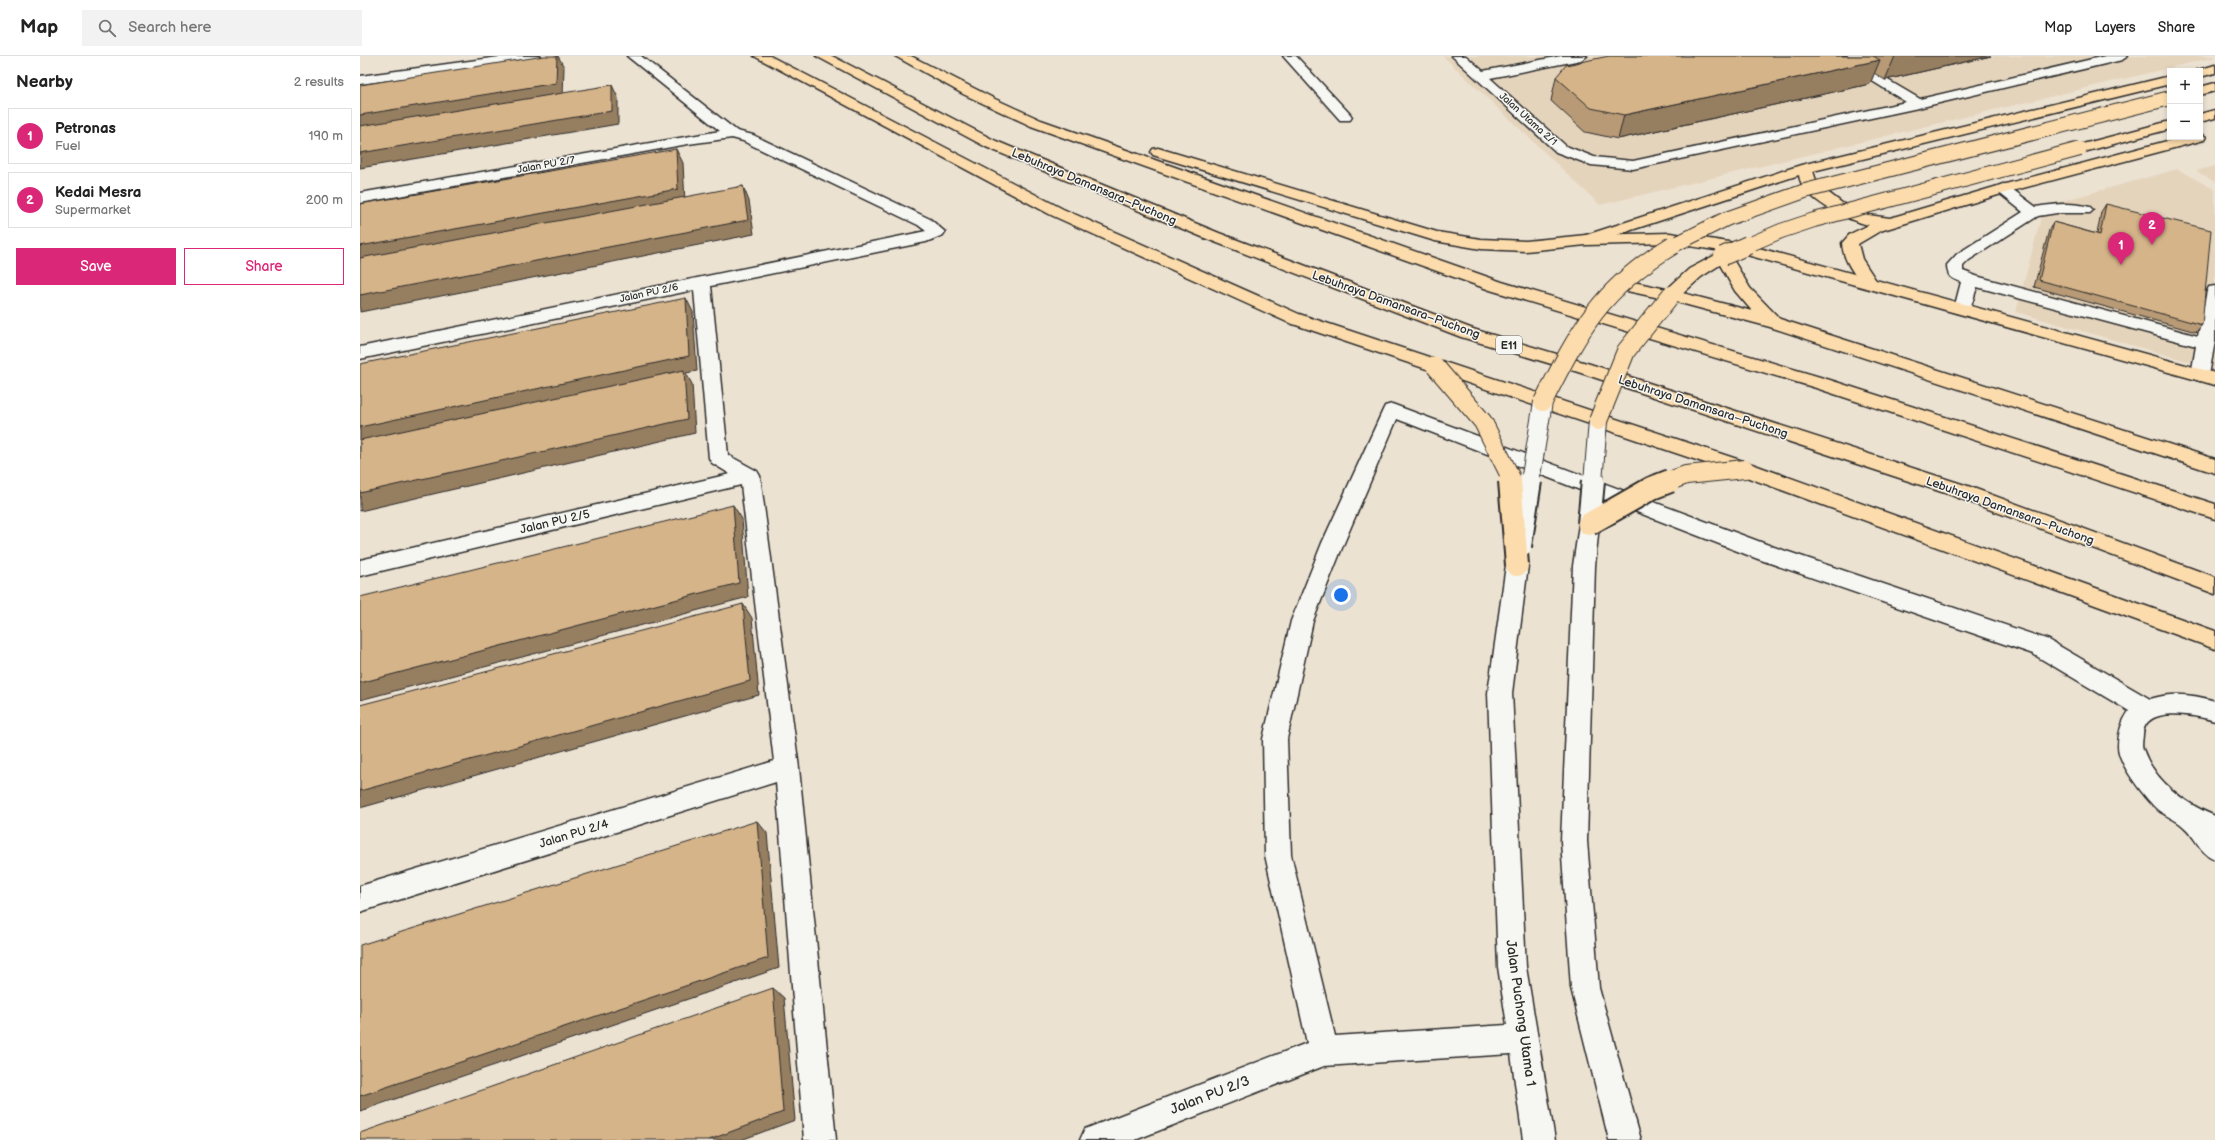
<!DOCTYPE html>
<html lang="en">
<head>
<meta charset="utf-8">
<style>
	:root { --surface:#fff; --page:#f2f2f2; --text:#222; --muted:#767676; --line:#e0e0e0; --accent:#db2777 }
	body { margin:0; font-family:"Balsamiq Sans",sans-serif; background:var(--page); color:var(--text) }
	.controls { position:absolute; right:12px; top:12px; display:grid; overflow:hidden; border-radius:0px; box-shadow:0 2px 6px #0003 }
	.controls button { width:36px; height:36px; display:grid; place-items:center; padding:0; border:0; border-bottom:1px solid var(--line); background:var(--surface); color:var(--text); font:20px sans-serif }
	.you { position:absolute; left:981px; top:539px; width:14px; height:14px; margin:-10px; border:3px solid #fff; border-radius:50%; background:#1a73e8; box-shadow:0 0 0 6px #1a73e833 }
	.badge { display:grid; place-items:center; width:26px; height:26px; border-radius:50%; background:var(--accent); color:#fff; font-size:13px; font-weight:700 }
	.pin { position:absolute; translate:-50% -33px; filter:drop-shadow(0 1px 2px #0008) }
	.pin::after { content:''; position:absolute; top:21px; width:14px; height:12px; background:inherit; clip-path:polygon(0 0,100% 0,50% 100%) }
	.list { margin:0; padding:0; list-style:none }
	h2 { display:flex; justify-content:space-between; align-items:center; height:52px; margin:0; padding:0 16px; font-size:17px }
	h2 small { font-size:13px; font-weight:400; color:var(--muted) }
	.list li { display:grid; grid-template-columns:26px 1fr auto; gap:12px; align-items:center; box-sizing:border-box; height:56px; margin:0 8px 8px; padding:0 8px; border:1px solid var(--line); border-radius:0px }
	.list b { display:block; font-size:15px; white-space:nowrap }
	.list p { margin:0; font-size:13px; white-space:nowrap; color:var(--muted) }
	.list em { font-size:13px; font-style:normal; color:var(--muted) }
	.actions { display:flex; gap:8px; padding:12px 16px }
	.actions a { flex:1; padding:9px 0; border:1px solid var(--accent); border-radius:0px; text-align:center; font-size:14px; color:var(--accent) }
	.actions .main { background:var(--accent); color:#fff }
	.icon { flex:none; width:22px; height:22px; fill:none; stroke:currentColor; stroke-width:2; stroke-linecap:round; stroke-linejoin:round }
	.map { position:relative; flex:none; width:1855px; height:1084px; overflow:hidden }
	header { display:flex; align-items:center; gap:24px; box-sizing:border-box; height:56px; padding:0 20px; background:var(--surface); border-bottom:1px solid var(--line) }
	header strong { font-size:19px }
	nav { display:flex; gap:22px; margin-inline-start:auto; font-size:14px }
	.search { width:280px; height:36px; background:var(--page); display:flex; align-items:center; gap:10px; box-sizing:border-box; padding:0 14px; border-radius:0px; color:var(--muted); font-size:15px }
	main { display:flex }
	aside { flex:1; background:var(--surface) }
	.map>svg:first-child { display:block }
</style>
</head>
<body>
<header>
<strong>Map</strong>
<div class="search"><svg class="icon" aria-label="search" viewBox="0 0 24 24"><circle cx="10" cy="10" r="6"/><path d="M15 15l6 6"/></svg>Search here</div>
<nav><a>Map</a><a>Layers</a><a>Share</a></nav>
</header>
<main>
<aside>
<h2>Nearby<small>2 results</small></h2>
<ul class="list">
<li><span class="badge">1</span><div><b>Petronas</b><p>Fuel</p></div><em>190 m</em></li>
<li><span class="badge">2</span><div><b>Kedai Mesra</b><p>Supermarket</p></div><em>200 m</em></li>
</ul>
<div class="actions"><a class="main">Save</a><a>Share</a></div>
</aside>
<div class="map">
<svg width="1855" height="1084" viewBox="0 0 1855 1084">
	<rect width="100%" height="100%" fill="#ece2d2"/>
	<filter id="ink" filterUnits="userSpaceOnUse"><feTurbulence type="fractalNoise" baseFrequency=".025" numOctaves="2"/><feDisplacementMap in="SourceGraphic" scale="8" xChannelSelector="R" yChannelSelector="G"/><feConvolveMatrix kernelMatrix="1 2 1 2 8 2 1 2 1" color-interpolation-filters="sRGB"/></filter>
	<g filter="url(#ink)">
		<!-- built -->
		<g fill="#e5d4bc">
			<polygon points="1083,0 1855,0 1855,1 1240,149"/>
			<polygon points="1855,110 1855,126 1836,115"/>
			<polygon points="1818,113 1855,134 1855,313 1656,256 1684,150"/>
		</g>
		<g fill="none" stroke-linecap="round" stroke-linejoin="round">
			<defs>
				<g id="minor">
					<polygon points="146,0 180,0 174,4 0,28 0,20"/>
					<polygon points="267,0 281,0 377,75 393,79 570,163 585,176 583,179 566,186 351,230 368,399 397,415 400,420 439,712 476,1084 444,1084 416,726 0,856 0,830 414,705 381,429 0,520 0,504 370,418 352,407 349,402 334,234 0,303 0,291 566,175 558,169 383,85 372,82 328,88 0,147 0,137 360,75"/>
					<polygon points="923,0 936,0 990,58 992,61 990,64 980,64"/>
					<polygon points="1092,0 1106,0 1123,15 1201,0 1227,0 1221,4 1130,22 1206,90 1234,101 1273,105 1546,46 1472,0 1487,0 1560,43 1745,0 1768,0 1762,4 1558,52 1273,113 1231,109 1196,96"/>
					<path d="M1643,128L1648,130L1676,151C1694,148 1712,146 1730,151L1733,154L1730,157H1697L1678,160L1609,204L1603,210V215L1616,220L1838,280L1847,235L1849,231L1855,230V285L1849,319L1846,323L1840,325L1834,323L1831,319L1836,290L1617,231L1609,257H1597L1594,253L1601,226C1591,222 1587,220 1587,209L1597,198L1663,156L1638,136L1635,133L1638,130Z"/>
					<path d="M1032,348L1414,491L1689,584L1790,643C1812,636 1833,638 1855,645V665C1838,660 1785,648 1783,678C1783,683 1781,689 1783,693C1794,725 1825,748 1855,760V803C1839,797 1836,781 1824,771C1817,764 1806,760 1798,754C1785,742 1758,708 1758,690C1758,677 1762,665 1769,655L1673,598L1398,503L1037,363L984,487L953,565L927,683L931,799L975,980L1147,969L1138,911L1128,637L1146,509L1149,503L1157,501L1165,503L1168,509L1152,637L1166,911L1195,1084H1163L1151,998L964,1010L775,1084H720L725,1073L947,987L905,799L903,683L931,565L962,487L1023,354L1025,350Z"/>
					<polygon points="1229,460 1236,463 1239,468 1235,510 1227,785 1239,932 1281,1084 1249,1084 1211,932 1201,785 1213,510 1219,468 1222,463"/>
				</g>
				<g id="major">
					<polygon points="1855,9 1855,17 1840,21 1840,15 1835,15"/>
					<path d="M1810,20V28L1453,115L1457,128L1482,147L1508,159L1530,162L1638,130L1822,81H1840V77L1846,81L1844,84L1648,136L1520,175L1498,188L1502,203L1517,226L1515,230H1503C1493,216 1483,204 1482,187L1490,178L1509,169C1488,164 1441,143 1439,119L1232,187H1220L1218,184L1220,181L1441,109Z"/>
					<polygon points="1855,27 1855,35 1840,39 1840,31"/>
					<polygon points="1855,54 1855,62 1840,66 1840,58"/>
					<polygon points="1810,65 1810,73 1720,97 1713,93 1715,90"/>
					<polygon points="1363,195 1369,197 1371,200 1369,203 1341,221 1317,243 1305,243 1303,239 1305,235 1329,213"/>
				</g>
				<g id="highway">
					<polygon points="394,0 410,0 703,153 939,258 1392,408 1855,575 1855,593 1378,418 927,266 691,159"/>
					<polygon points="456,0 472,0 636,85 859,177 1113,273 1230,308 1605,429 1855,521 1855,538 1591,439 1218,316 1101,281 847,183 626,91"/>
					<polygon points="535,0 551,0 635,43 681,64 1142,226 1470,324 1855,448 1855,463 1456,332 1130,234 671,70 603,38"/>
					<polygon points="798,92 1077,176 1121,183 1166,185 1226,179 1310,177 1388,189 1855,317 1855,329 1387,199 1310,187 1226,189 1166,195 1121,193 1075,185 793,99 791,96 793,93"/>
					<polygon points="1363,195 1369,197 1390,232 1420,263 1855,403 1855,417 1410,271 1309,244 1253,232 1251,228 1253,224 1259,223 1311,234 1392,255 1375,235 1355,200 1357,197"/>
				</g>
			</defs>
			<!-- minor casing -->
			<use href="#minor" stroke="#2b2b2b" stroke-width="3"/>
			<!-- major casing -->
			<use href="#major" stroke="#2b2b2b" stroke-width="3"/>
			<!-- highway casing -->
			<use href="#highway" stroke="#2b2b2b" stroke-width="3"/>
			<!-- minor -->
			<use href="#minor" fill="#f6f6f2" fill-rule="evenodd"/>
			<!-- major -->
			<use href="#major" fill="#fcdcac" fill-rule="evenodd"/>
			<!-- highway -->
			<use href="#highway" fill="#fcdcac" fill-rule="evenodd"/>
			<defs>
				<g id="minor-bridge-far1">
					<polyline points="1170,426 1183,346"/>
					<polyline points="1233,426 1238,365"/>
				</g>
				<g id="minor-bridge">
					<polyline points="1229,468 1233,425"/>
					<polyline points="1160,490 1170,425"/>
				</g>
				<g id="major-bridge-far1">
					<polyline points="1312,190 1366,163 1445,135 1810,42"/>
					<polyline points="1386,190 1421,175 1454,164 1720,93"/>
				</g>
				<g id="major-bridge">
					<polyline points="1363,200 1388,189"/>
					<path d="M1183,346C1220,273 1240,233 1313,189"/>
					<polyline points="1238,365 1266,295 1311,239"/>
				</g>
				<g id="highway-bridge-far1">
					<polyline points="1075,310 1123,366 1150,420 1150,426"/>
					<polyline points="1307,426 1326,419 1385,413"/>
				</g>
				<g id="highway-bridge">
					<polyline points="1150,425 1157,509"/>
					<polyline points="1229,468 1292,432 1310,425"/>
				</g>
			</defs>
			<!-- minor-bridge-far1 casing -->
			<use href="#minor-bridge-far1" stroke="#2b2b2b" stroke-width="20" stroke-linecap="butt"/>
			<!-- minor-bridge casing -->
			<use href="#minor-bridge" stroke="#2b2b2b" stroke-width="26" stroke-linecap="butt"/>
			<!-- major-bridge-far1 casing -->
			<use href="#major-bridge-far1" stroke="#2b2b2b" stroke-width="16" stroke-linecap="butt"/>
			<!-- major-bridge casing -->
			<use href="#major-bridge" stroke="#2b2b2b" stroke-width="20" stroke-linecap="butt"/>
			<!-- highway-bridge-far1 casing -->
			<use href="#highway-bridge-far1" stroke="#2b2b2b" stroke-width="20" stroke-linecap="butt"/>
			<!-- highway-bridge casing -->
			<use href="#highway-bridge" stroke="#2b2b2b" stroke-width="26" stroke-linecap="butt"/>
			<!-- minor-bridge-far1 -->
			<use href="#minor-bridge-far1" stroke="#f6f6f2" stroke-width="18"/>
			<!-- minor-bridge -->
			<use href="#minor-bridge" stroke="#f6f6f2" stroke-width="22"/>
			<!-- major-bridge-far1 -->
			<use href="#major-bridge-far1" stroke="#fcdcac" stroke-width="14"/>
			<!-- major-bridge -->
			<use href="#major-bridge" stroke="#fcdcac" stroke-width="18"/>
			<!-- highway-bridge-far1 -->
			<use href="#highway-bridge-far1" stroke="#fcdcac" stroke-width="18"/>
			<!-- highway-bridge -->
			<use href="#highway-bridge" stroke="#fcdcac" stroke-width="22"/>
		</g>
		<!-- wall -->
		<g fill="#b89b76" stroke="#2b2b2b">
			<polygon points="1249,0 1631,0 1525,24 1514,17 1510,28 1258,83 1225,76 1191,45 1196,21"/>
			<polygon points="1746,148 1842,269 1836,276 1674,231 1689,174 1693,166 1737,178 1741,156"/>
		</g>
		<!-- shaded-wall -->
		<g fill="#967e60" stroke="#2b2b2b">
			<polygon points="197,0 198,0 204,11 203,41 0,74 0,59"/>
			<polygon points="1535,0 1631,0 1525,24"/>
			<polygon points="1520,4 1510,28 1258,83 1264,59"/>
			<polygon points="252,29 258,42 258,68 0,112 0,97"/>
			<polygon points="316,93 323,107 325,147 0,207 0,190"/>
			<polygon points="383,130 389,145 394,178 0,256 0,239"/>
			<polygon points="326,242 333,256 337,315 326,317 332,328 335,377 0,455 0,371"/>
			<polygon points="373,449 382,463 388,541 0,644 0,627"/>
			<polygon points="383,548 392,562 399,639 0,752 0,735"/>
			<polygon points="397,765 407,777 419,912 0,1055 0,1040"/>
			<polygon points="413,932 424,942 435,1064 381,1084 349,1084"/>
		</g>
		<!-- building -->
		<g fill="#d6b489" stroke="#2b2b2b">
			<polygon points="184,0 197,0 196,27 0,59 0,29"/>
			<polygon points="1249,0 1513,0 1520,4 1264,59 1231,52 1196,21 1206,9"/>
			<polygon points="252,29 252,55 0,97 0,70"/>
			<polygon points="316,93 318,133 0,190 0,148"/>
			<polygon points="383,130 388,164 0,239 0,202"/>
			<polygon points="1746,148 1851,174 1842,269 1679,224 1693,166 1740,179"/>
			<polygon points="326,242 329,300 0,371 0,308"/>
			<polygon points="324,314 327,363 0,437 0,384"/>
			<polygon points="373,449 379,527 0,627 0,541"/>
			<polygon points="383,548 390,625 0,735 0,649"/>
			<polygon points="397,765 408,902 0,1040 0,889"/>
			<polygon points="413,932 423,1056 349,1084 0,1084 0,1077"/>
		</g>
	</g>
	<g text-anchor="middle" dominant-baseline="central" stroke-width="3" stroke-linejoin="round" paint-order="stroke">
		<!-- far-street labels -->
		<g font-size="10" fill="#2b2b2b" stroke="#f6f6f2">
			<text transform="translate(1168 63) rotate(42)">Jalan Utama 2/1</text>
			<text transform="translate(186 109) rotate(-10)">Jalan PU 2/7</text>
			<text transform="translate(289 237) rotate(-12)">Jalan PU 2/6</text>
		</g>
		<!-- shield labels -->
		<rect fill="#f6f6f2" stroke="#686867" stroke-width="1" x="1136" y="280" width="26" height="18" rx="3"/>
		<g font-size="11" font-weight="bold" fill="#2b2b2b">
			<text x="1149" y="289">E11</text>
		</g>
		<!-- street labels -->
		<g font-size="12" fill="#2b2b2b" stroke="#f6f6f2">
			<text transform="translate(734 131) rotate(23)">Lebuhraya Damansara–Puchong</text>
			<text transform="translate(1036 249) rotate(20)">Lebuhraya Damansara–Puchong</text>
			<text transform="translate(1343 351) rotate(18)">Lebuhraya Damansara–Puchong</text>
			<text transform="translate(1650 455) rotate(20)">Lebuhraya Damansara–Puchong</text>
			<text transform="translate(195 466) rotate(-13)">Jalan PU 2/5</text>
			<text transform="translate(214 778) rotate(-17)">Jalan PU 2/4</text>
		</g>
		<!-- near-street labels -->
		<g font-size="14" fill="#2b2b2b" stroke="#f6f6f2">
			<text transform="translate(1161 957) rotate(82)">Jalan Puchong Utama 1</text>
			<text transform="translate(850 1039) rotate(-21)">Jalan PU 2/3</text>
		</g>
	</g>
</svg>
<div class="controls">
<button>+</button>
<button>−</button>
</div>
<div class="you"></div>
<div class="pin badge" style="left:1761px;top:209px">1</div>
<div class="pin badge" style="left:1792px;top:189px">2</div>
</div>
</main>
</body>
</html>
